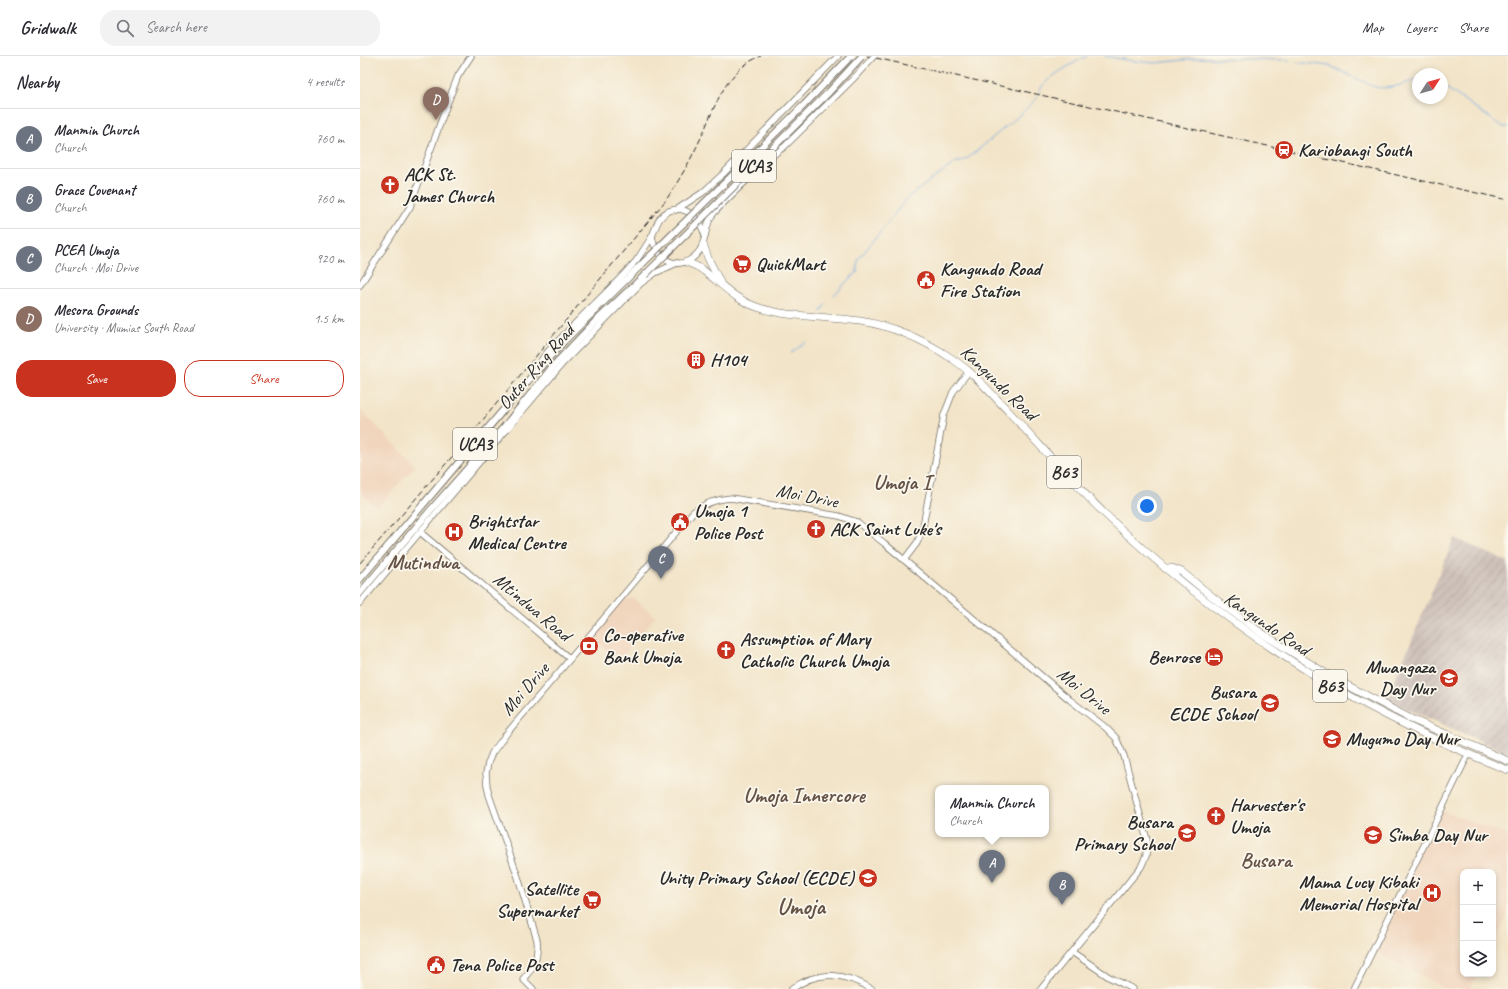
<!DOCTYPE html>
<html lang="en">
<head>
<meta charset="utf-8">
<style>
	:root { --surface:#fff; --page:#f2f2f3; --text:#2b2b33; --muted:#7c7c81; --line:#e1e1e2; --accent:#c8321e }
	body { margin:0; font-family:Caveat,sans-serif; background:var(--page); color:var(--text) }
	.controls { position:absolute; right:12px; bottom:12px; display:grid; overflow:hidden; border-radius:8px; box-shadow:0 2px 6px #0003 }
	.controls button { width:36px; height:36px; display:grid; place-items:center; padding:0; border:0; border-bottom:1px solid var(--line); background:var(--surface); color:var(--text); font:20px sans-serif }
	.compass { position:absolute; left:1052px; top:12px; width:36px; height:36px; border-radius:50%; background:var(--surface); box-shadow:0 2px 6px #0003; rotate:54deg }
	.you { position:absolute; left:787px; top:450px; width:14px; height:14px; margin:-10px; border:3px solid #fff; border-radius:50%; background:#1a73e8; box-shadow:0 0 0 6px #1a73e833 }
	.badge { display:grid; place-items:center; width:26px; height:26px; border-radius:50%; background:var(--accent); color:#fff; font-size:13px; font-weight:700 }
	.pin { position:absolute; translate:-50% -33px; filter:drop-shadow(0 1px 2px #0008) }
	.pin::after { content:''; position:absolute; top:21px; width:14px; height:12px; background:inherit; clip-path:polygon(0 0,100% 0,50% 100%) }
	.popup { position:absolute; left:575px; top:729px; width:114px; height:52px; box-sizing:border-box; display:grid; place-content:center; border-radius:8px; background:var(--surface); filter:drop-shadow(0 1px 3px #0005); font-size:13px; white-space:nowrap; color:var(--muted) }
	.popup b { font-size:15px; color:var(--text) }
	.popup::after { content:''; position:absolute; left:50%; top:100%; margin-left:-8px; border:8px solid transparent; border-top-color:var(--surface) }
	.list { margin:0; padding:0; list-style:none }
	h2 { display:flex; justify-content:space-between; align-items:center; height:52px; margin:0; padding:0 16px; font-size:17px }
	h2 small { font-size:13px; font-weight:400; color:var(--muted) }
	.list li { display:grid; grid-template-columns:26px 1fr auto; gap:12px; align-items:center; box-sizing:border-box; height:60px; padding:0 16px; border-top:1px solid var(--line) }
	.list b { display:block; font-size:15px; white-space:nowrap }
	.list p { margin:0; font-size:13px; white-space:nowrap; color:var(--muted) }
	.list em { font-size:13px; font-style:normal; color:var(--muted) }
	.actions { display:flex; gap:8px; padding:12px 16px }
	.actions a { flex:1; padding:9px 0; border:1px solid var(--accent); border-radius:16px; text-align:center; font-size:14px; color:var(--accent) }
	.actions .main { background:var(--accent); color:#fff }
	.icon { flex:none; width:22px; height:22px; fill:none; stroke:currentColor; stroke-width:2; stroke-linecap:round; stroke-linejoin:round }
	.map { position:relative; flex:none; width:1148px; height:933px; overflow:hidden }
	header { display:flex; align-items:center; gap:24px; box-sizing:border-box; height:56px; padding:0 20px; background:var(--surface); border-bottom:1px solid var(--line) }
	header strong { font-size:19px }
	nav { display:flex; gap:22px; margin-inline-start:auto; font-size:14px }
	.search { width:280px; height:36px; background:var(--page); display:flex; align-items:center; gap:10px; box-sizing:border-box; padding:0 14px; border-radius:16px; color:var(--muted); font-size:15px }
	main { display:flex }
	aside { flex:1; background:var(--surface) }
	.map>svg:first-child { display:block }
</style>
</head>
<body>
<header>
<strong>Gridwalk</strong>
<div class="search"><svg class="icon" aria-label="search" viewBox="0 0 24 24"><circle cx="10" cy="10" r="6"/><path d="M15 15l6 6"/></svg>Search here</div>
<nav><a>Map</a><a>Layers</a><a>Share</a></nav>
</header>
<main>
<aside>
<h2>Nearby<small>4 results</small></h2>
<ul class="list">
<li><span class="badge" style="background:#6b7280">A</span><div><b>Manmin Church</b><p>Church</p></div><em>760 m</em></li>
<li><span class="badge" style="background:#6b7280">B</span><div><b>Grace Covenant</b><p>Church</p></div><em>760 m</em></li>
<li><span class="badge" style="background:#6b7280">C</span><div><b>PCEA Umoja</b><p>Church · Moi Drive</p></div><em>920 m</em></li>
<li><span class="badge" style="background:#8d6e63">D</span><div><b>Mesora Grounds</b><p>University · Mumias South Road</p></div><em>1.5 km</em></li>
</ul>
<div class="actions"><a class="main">Save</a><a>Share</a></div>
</aside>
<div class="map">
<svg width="1148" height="933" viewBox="0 0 1148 933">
	<defs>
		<pattern id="industrial-furrows" width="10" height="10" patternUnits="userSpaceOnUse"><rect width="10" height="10" fill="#cec1ba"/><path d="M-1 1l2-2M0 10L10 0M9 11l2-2" fill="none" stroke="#b1a6a0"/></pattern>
	</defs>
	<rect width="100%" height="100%" fill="#fbf7ec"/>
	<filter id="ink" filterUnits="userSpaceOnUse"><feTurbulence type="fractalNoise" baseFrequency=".025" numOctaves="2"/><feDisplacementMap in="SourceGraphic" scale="8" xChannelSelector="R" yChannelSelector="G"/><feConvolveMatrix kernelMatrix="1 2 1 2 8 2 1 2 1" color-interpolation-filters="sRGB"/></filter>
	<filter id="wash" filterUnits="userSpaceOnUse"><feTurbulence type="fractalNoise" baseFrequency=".012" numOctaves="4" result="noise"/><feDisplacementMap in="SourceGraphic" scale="16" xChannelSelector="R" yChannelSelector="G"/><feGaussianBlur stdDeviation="0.9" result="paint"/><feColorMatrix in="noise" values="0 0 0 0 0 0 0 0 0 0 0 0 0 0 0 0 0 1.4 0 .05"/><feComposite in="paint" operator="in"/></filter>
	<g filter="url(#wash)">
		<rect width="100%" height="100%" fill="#f2e4c8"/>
		<!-- built -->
		<g fill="#f1d5bd">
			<polygon points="0,353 55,410 17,452 0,436"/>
			<polygon points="274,542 295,561 259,605 232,581 262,545"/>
			<polygon points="1080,754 1148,779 1148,859 1133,888 1133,816 1103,816 1103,918 1118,918 1110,933 1086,933 1013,894"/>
		</g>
		<!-- industrial -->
		<polygon fill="url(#industrial-furrows)" points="1094,482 1148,506 1148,697 1025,643 1049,591"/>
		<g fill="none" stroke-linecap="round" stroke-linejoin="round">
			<!-- stream -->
			<g stroke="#78aae4" stroke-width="1">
				<polyline points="745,0 773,5 795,7 843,2 929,4"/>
				<path d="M936,6L970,10L1015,31C1030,34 1044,28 1058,23"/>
				<polyline points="1082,29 1140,69 1144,71 1148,71"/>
				<path d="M679,37C679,25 717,5 727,0"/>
				<polyline points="474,239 491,221 497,217 498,204 501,200 515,183 547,142 596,106 601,106 607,103 661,58 678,41"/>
				<polyline points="460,256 466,248"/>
				<polyline points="431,297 446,286"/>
			</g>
		</g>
	</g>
	<g filter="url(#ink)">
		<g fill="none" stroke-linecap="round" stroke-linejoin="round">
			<defs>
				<g id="secondary">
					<polyline points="316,154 342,137 363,118 478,0"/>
					<path d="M292,181C296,203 318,217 336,199C348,188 343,169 354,157C374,135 397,115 418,95L424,91"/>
					<polyline points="0,229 50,151 86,51 98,20 111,0"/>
					<path d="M174,317C181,301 194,289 206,277C229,252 254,230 276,205C281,198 286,190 291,182C297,172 296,161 309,155C327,148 340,164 345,179"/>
					<polyline points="60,476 210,603"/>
					<polyline points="544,504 557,487 562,475 584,359 593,336 609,315"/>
					<polyline points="0,547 203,307 280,228 295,217 317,207"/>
					<polyline points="712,896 749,921 773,933"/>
					<path d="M173,933L163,923C174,912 179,900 177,884L158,821L129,739L127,730L126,717L128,707L132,697L147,677L194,622L333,456C345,447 356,443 371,442L479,460L497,466L524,487L710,644L745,671L756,682L764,700L787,784L786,800L781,811L681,933"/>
					<path d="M432,933C459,913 484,917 512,933"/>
					<polyline points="994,933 1108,699"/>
				</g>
				<g id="primary">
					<polyline points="0,523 173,319 204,285 278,212"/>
					<polyline points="0,537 69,456 144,371 194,309 233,268 285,219"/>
				</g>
				<g id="highway">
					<polyline points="343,188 348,202 360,226"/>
					<path d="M326,206C332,208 339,211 344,215C362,228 375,244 397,251C429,262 466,260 500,265C533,270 564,284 591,302C614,317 631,337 649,356C681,390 711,425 744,457C864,572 994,654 1148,714"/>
					<polyline points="805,512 812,512 822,516 859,546 900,576 968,619 1051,663 1148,705"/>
				</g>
			</defs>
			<!-- secondary casing -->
			<use href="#secondary" stroke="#716c62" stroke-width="7"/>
			<!-- primary casing -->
			<use href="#primary" stroke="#716c62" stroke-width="8"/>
			<!-- highway casing -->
			<use href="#highway" stroke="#716c62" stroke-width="8"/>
			<!-- secondary -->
			<use href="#secondary" stroke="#fff" stroke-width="5.5"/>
			<!-- primary -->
			<use href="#primary" stroke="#fff" stroke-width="6"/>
			<!-- highway -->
			<use href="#highway" stroke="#fff" stroke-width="7"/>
			<!-- rail -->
			<g stroke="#2b2b2b" stroke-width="1" stroke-dasharray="6 3" stroke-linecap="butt">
				<polyline points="507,0 1148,144"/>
				<path d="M0,507L97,395L306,144C318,126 329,107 338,88C354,55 363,15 401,0"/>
			</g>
			<defs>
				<polyline id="secondary-bridge" points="424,91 494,22 514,0"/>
				<g id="primary-bridge">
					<polyline points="278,212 444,49 491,0"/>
					<polyline points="285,219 469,36 502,0"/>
				</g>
			</defs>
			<!-- secondary-bridge casing -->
			<use href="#secondary-bridge" stroke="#716c62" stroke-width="7" stroke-linecap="butt"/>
			<!-- primary-bridge casing -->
			<use href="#primary-bridge" stroke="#716c62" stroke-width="8" stroke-linecap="butt"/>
			<!-- secondary-bridge -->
			<use href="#secondary-bridge" stroke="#fff" stroke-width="5.5"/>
			<!-- primary-bridge -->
			<use href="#primary-bridge" stroke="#fff" stroke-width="6"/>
		</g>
	</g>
	<!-- icons -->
	<defs>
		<symbol id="station-disc" viewBox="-11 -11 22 22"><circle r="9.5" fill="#c8321e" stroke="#fbf7ec"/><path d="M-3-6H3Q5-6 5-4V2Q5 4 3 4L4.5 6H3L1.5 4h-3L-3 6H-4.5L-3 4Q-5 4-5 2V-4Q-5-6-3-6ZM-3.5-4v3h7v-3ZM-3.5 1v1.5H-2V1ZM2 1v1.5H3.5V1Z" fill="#fff"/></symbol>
		<symbol id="church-disc" viewBox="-11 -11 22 22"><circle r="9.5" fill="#c8321e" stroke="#fbf7ec"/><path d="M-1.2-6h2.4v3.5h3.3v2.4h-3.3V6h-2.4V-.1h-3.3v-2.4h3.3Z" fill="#fff"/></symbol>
		<symbol id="supermarket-disc" viewBox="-11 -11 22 22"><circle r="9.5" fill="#c8321e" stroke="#fbf7ec"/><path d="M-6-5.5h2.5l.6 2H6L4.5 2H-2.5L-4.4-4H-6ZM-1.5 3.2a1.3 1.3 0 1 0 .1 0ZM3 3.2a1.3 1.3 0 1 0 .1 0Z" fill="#fff"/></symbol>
		<symbol id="civic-disc" viewBox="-11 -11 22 22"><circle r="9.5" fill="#c8321e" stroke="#fbf7ec"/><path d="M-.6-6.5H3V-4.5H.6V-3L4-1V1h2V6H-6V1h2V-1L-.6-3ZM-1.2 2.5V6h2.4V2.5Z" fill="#fff"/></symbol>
		<symbol id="building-disc" viewBox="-11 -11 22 22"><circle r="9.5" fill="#c8321e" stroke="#fbf7ec"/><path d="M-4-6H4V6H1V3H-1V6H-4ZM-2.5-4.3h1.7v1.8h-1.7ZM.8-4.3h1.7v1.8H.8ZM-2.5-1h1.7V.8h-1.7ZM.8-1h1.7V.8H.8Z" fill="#fff"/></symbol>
		<symbol id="hospital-disc" viewBox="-11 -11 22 22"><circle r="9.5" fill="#c8321e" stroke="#fbf7ec"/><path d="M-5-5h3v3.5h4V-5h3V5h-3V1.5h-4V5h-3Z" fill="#fff"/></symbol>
		<symbol id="bank-disc" viewBox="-11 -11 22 22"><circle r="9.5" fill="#c8321e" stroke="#fbf7ec"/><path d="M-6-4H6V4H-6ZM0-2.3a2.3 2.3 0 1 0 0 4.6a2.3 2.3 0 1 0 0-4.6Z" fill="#fff"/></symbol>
		<symbol id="hotel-disc" viewBox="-11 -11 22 22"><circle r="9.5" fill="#c8321e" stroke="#fbf7ec"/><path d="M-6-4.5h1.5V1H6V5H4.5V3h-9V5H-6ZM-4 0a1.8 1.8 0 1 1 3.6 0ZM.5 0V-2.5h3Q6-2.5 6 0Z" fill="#fff"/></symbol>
		<symbol id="school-disc" viewBox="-11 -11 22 22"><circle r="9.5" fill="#c8321e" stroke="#fbf7ec"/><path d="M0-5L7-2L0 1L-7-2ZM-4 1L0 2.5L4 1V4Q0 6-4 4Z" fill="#fff"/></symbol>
	</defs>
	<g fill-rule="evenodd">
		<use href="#station-disc" x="913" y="83" width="22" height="22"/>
		<use href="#church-disc" x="19" y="118" width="22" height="22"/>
		<use href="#supermarket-disc" x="371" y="197" width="22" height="22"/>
		<use href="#civic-disc" x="555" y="213" width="22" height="22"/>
		<use href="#building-disc" x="325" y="293" width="22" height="22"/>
		<use href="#civic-disc" x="309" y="455" width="22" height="22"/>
		<use href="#church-disc" x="445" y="462" width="22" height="22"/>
		<use href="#hospital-disc" x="83" y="465" width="22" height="22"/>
		<use href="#bank-disc" x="218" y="579" width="22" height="22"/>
		<use href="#church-disc" x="355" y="583" width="22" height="22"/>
		<use href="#hotel-disc" x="843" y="590" width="22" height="22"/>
		<use href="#school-disc" x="1078" y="611" width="22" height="22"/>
		<use href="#school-disc" x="899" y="636" width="22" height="22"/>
		<use href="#school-disc" x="961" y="672" width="22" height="22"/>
		<use href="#church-disc" x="845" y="749" width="22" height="22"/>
		<use href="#school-disc" x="816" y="766" width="22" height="22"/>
		<use href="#school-disc" x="1002" y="768" width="22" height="22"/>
		<use href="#school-disc" x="497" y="811" width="22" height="22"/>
		<use href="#hospital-disc" x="1061" y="826" width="22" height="22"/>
		<use href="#supermarket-disc" x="221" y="833" width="22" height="22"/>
		<use href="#civic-disc" x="65" y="898" width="22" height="22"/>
	</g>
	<g text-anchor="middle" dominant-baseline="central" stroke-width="3.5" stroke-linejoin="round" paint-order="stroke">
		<!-- shield labels -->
		<g fill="#fbf7ec" stroke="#696865" stroke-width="1">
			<rect x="372" y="94" width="44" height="32" rx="3"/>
			<rect x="93" y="372" width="44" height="32" rx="3"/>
			<rect x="687" y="400" width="34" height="32" rx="3"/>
			<rect x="953" y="614" width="34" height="32" rx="3"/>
		</g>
		<g font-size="18" font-weight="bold" fill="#2b2b2b">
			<text x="394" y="110">UCA3</text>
			<text x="115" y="388">UCA3</text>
			<text x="704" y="416">B63</text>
			<text x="970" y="630">B63</text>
		</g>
		<!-- poi labels -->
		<g font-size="19" font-weight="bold" fill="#2b2b2b" stroke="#fbf7ec" text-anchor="start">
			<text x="938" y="94">Kariobangi South</text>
			<text x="44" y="118">ACK St.<tspan x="44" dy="22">James Church</tspan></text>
			<text x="396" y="208">QuickMart</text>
			<text x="580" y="213">Kangundo Road<tspan x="580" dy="22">Fire Station</tspan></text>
			<text x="350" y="304">H104</text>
			<text x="334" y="455">Umoja 1<tspan x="334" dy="22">Police Post</tspan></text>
			<text x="108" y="465">Brightstar<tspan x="108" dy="22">Medical Centre</tspan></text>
			<text x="470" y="473">ACK Saint Luke's</text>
			<text x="243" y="579">Co-operative<tspan x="243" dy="22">Bank Umoja</tspan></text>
			<text x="380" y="583">Assumption of Mary<tspan x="380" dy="22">Catholic Church Umoja</tspan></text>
			<text x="840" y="601" text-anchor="end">Benrose</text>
			<text x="1075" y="611" text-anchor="end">Mwangaza<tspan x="1075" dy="22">Day Nur</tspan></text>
			<text x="896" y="636" text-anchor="end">Busara<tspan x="896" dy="22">ECDE School</tspan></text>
			<text x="986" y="683">Mugumo Day Nur</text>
			<text x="870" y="749">Harvester's<tspan x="870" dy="22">Umoja</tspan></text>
			<text x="813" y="766" text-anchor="end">Busara<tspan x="813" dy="22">Primary School</tspan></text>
			<text x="1027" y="779">Simba Day Nur</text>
			<text x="494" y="822" text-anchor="end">Unity Primary School (ECDE)</text>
			<text x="1058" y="826" text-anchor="end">Mama Lucy Kibaki<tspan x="1058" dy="22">Memorial Hospital</tspan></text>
			<text x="218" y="833" text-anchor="end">Satellite<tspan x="218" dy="22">Supermarket</tspan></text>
			<text x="90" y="909">Tena Police Post</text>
		</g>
		<!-- street labels -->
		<g font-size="19" fill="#2b2b2b" stroke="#fbf7ec">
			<text transform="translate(176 311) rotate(-49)">Outer Ring Road</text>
			<text transform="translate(639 327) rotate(44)">Kangundo Road</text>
			<text transform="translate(447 440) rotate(11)">Moi Drive</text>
			<text transform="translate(172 551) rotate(40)">Mtindwa Road</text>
			<text transform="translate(907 568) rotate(34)">Kangundo Road</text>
			<text transform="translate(165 633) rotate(-49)">Moi Drive</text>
			<text transform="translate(724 635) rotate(39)">Moi Drive</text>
		</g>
		<!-- quarter labels -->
		<g font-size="21" font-weight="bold" fill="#665347" stroke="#fbf7ec">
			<text x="542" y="426">Umoja I</text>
			<text x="63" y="506">Mutindwa</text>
			<text x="444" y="739">Umoja Innercore</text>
			<text x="906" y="804">Busara</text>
		</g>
		<!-- district labels -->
		<g font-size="23" font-weight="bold" fill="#665347" stroke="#fbf7ec">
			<text x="441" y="850">Umoja</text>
		</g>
	</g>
</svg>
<div class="controls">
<button>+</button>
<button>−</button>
<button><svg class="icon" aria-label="layers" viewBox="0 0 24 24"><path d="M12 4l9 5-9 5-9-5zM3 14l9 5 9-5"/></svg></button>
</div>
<svg class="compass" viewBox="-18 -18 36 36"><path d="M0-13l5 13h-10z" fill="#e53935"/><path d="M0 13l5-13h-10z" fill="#7c7c81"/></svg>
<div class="you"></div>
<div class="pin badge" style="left:632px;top:827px;background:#6b7280">A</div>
<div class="popup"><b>Manmin Church</b>Church</div>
<div class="pin badge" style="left:702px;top:849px;background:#6b7280">B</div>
<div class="pin badge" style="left:301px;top:523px;background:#6b7280">C</div>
<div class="pin badge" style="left:76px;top:64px;background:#8d6e63">D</div>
</div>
</main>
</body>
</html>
